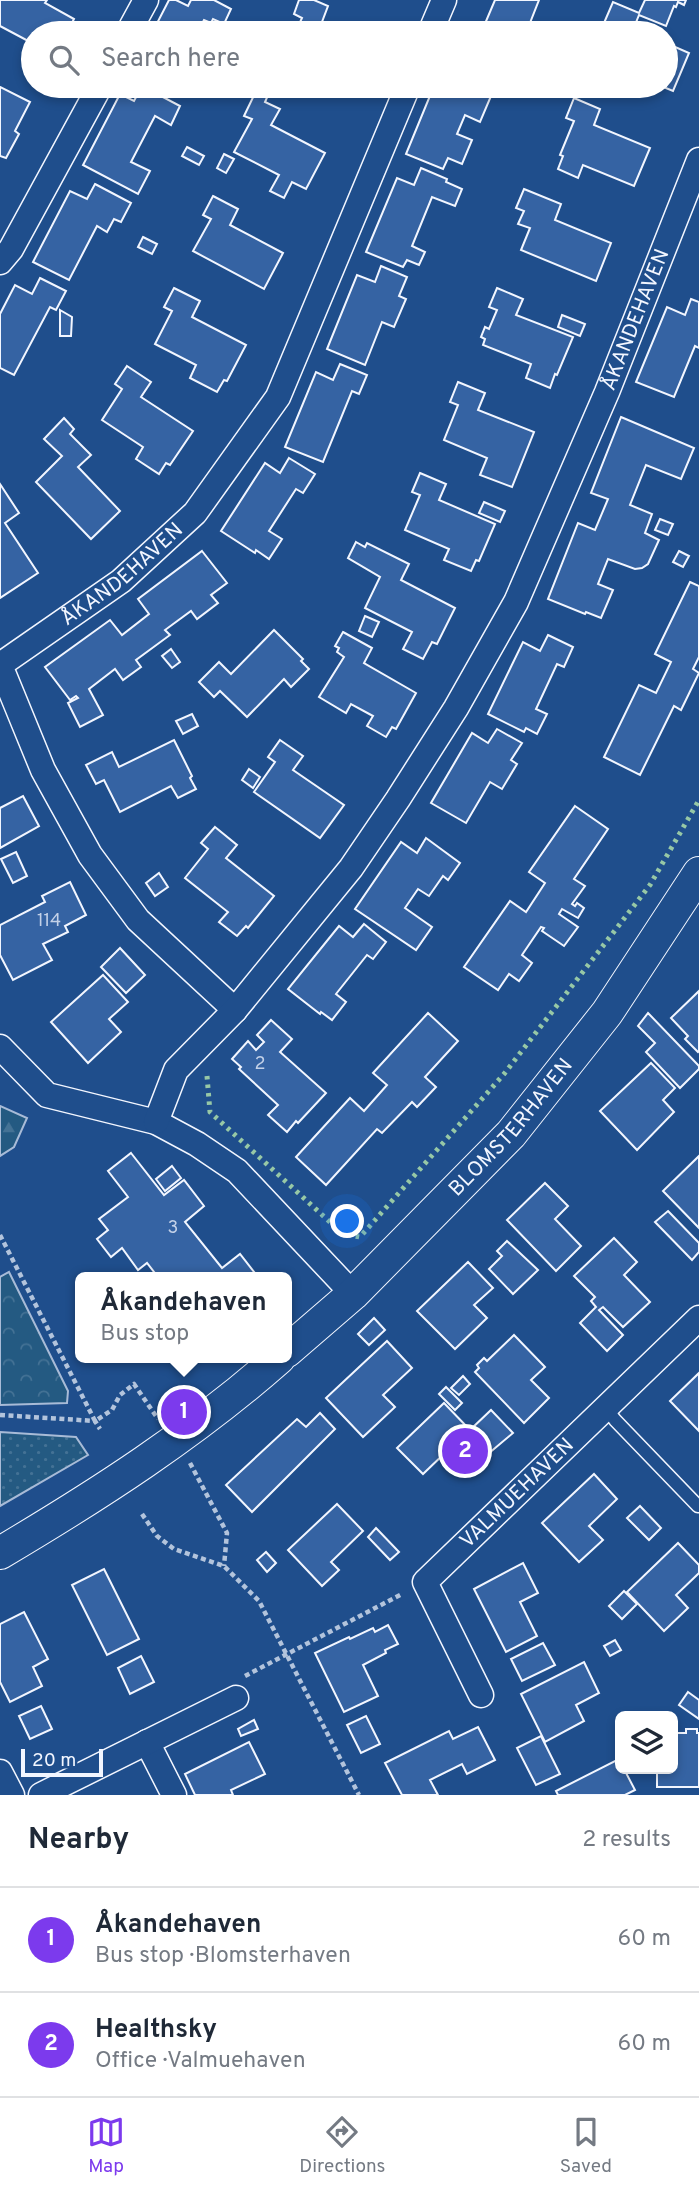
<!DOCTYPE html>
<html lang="en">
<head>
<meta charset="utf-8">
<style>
	:root { --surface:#fff; --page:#f6f6f7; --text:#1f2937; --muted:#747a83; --line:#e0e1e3; --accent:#7c3aed }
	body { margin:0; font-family:Overpass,sans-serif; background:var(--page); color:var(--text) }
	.controls { position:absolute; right:21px; bottom:21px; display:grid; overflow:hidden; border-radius:10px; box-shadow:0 4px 10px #0003 }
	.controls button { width:63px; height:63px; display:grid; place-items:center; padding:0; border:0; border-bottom:2px solid var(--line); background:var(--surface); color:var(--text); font:35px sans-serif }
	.scale { position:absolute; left:21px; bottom:18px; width:82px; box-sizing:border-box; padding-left:7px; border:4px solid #f2f6ff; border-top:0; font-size:19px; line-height:24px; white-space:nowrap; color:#f2f6ff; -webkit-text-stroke:5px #1f4e8c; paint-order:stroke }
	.you { position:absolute; left:348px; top:1222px; width:24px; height:24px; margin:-18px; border:5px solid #fff; border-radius:50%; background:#1a73e8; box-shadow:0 0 0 10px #1a73e833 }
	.badge { display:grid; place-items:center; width:46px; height:46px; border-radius:50%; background:var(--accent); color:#fff; font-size:23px; font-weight:700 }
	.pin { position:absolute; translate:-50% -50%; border:4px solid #fff; box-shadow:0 2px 7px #0006 }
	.popup { position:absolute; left:75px; top:1272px; width:217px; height:91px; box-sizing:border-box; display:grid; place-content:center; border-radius:10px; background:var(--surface); filter:drop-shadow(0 2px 5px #0005); font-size:23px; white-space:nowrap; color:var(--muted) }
	.popup b { font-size:26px; color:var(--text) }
	.popup::after { content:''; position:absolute; left:50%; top:100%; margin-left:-14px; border:14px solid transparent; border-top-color:var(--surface) }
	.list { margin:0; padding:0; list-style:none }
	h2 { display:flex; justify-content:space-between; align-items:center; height:91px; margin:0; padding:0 28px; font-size:30px }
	h2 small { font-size:23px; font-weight:400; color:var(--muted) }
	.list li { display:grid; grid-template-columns:46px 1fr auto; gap:21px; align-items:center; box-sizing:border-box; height:105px; padding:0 28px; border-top:2px solid var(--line) }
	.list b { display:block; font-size:26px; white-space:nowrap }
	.list p { margin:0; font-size:23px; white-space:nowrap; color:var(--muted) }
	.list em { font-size:23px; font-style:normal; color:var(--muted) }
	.icon { flex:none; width:38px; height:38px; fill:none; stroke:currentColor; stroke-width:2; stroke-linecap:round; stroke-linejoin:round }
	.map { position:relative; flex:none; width:699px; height:1795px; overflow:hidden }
	.search { position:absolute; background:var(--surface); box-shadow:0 4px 10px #0003; left:21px; right:21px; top:21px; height:77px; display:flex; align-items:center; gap:18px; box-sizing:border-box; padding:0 24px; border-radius:38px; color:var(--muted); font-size:26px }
	.sheet { height:301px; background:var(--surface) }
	nav { display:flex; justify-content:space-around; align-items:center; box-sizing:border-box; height:98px; border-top:2px solid var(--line); background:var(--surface); font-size:19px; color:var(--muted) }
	nav a { display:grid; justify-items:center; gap:4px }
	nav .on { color:var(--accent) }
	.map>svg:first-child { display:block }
</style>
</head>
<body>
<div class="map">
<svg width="699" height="1795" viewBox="0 0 699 1795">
	<defs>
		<pattern id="grass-dots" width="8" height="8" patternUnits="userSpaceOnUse" patternTransform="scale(1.75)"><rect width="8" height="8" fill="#245a82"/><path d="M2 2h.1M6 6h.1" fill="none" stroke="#447295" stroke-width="1.8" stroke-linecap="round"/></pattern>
		<pattern id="forest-firs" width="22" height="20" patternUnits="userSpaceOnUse" patternTransform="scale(1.75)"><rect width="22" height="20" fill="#245a82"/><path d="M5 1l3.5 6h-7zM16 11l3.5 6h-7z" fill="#447295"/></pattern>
		<pattern id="park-crowns" width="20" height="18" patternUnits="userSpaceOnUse" patternTransform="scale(1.75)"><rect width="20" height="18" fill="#245a82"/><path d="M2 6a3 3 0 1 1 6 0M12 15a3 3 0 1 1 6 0" fill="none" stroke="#447295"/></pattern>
	</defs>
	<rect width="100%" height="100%" fill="#1f4e8c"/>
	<!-- grass -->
	<polygon fill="url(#grass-dots)" stroke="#a8bbd7" stroke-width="2" points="0,1432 76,1437 88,1455 0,1506"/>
	<!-- forest -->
	<polygon fill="url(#forest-firs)" stroke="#a8bbd7" stroke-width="2" points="0,1106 27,1118 14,1147 0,1156"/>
	<!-- park -->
	<polygon fill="url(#park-crowns)" stroke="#a8bbd7" stroke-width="2" points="9,1272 68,1391 67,1403 0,1405 0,1277"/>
	<!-- building -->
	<g fill="#3563a3" stroke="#f2f6ff" stroke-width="2">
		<polygon points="0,0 47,0 45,3 74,19 67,33 33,33 33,55 27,52 32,43 0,26"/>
		<polygon points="169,0 176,0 188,6 191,0 214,0 231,9 224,24 213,19 211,23 204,20 197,33 152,33"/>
		<polygon points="299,0 314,0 328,6 322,22 350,33 286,33 287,30 295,33 302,18 294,14"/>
		<polygon points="495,0 539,0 526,33 481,33"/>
		<polygon points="645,0 686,0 684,5 678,2 676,7 674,6 666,26 639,15 633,30 641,33 610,33 613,26 604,23 613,2 639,13"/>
		<polygon points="666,43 689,53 673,91 661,86 666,86"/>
		<polygon points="142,86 180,106 171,125 155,116 131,162 150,171 138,194 83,165 120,94 134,101"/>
		<polygon points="434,86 486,86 494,89 480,122 465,115 457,134 472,140 462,164 448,158 443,169 406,154"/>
		<polygon points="0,87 30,102 15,131 19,134 6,158 0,156"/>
		<polygon points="258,87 269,93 265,102 280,109 271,125 325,153 306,189 292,182 284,198 270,191 279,175 234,152 252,119 244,116"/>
		<polygon points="574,98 600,109 594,125 650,148 634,186 583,165 578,178 558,169 563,156 560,155 574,121 566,118"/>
		<polygon points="187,147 204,156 199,165 182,156"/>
		<polygon points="224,154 234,159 226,173 217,168"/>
		<polygon points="421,168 447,179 446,182 462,189 455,206 432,197 412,246 425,252 419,265 407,260 403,267 366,252 397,178 414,185"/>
		<polygon points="95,184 131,203 121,222 114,219 107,232 97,226 69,280 33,262 70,191 87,199"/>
		<polygon points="524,189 561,204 555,220 611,243 596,281 521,250 530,228 518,224 524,211 516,208"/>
		<polygon points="213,196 238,209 230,225 283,253 264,289 193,251 211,219 203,215"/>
		<polygon points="143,237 157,244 152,254 138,247"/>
		<polygon points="381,266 407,277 399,296 406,299 394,327 382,322 365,365 327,349 357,275 375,282"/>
		<polygon points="40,278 66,291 56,310 50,307 14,375 0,368 0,314 15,285 32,294"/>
		<polygon points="174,288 200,301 192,317 246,345 227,381 224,380 217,392 190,378 196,365 155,344 172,311 164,307"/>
		<polygon points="497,288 523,299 516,315 573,337 557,375 555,374 550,388 526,378 531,364 483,345 485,339 481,337 485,327 489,329 497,310 489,307"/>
		<polygon points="691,299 699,302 699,348 695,346 674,397 636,382 667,307 685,315"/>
		<polygon points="60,310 72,317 71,336 60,336"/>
		<polygon points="562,315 585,324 580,336 558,327"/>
		<polygon points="340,364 367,375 359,394 352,391 323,462 285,447 316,372 333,380"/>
		<polygon points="127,366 151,382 141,397 193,431 170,465 166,463 159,474 136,459 143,447 102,420 122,389 115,384"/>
		<polygon points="458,382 485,393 478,410 534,432 512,487 480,475 487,458 444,440 458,405 450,402"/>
		<polygon points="621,417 694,448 681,479 646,465 630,505 652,514 645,533 659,540 648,564 642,568 635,569 608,559 598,584 613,590 601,618 586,612 585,614 548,599 578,523 595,530 608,499 591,493"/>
		<polygon points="64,418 74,429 70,434 91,455 78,467 120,511 91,539 36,482 62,456 44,439"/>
		<polygon points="289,458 315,474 303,493 296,489 269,531 282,539 269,559 256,550 255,553 221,531 265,463 280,473"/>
		<polygon points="420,473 446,484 439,500 495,524 479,561 476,560 471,571 444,560 449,549 405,530 420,495 412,492"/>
		<polygon points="0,484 19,513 5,523 38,573 0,598"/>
		<polygon points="484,502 505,511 500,522 479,513"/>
		<polygon points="660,519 673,524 668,535 655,530"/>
		<polygon points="356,542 365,547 367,543 409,564 401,580 455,608 437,644 432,642 423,659 403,649 412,632 365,608 380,577 348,558"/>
		<polygon points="202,551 227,583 211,595 218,603 197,619 191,611 165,630 170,635 136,660 141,667 123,680 115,669 89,689 103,715 80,727 68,703 78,698 76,696 70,700 45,667 110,620 122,635 149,614 138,599"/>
		<polygon points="679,551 689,556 683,567 673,562"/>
		<polygon points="690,582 699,586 699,657 693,669 699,673 681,710 674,706 640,775 604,757 639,685 656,693 671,662 655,654"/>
		<polygon points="365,616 379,622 372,637 359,631"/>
		<polygon points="274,630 303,659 301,661 309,669 291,687 284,679 247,717 220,691 214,697 199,682 219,662 231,674"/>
		<polygon points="343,632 372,648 364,663 416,693 396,729 392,727 386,737 367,726 373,716 351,704 346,713 319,697 344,657 337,652 339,648 335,646"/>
		<polygon points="548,635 573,647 564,667 557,664 536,709 547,714 537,734 526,728 524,732 488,714 523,642 540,651"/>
		<polygon points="171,649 180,662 172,668 162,656"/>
		<polygon points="192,714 198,726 183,734 176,721"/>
		<polygon points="497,729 522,743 511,760 517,764 502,789 490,782 466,823 431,803 472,733 488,743"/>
		<polygon points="174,740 192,776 190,778 196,789 178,798 171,786 120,812 104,780 96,784 86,765 112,752 119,767"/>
		<polygon points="280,740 303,756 293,770 344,805 320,838 254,792 275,762 268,757"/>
		<polygon points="249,769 260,777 253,788 242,780"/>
		<polygon points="23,796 39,826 0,848 0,808"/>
		<polygon points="575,806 608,829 574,879 585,886 572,904 575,906 577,903 584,908 578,918 562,909 559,914 578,927 564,946 542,931 544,928 541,927 522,955 532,963 519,981 509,974 498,990 464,967 510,901 526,912 545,883 529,872"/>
		<polygon points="215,827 237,845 226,858 274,896 248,928 246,926 237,936 219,922 228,912 185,878 208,849 201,843"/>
		<polygon points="426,838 460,863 448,880 443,876 429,896 418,889 405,908 432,927 416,950 355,909 401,842 417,853"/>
		<polygon points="16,852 27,876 13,883 1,859"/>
		<polygon points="159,873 168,887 155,896 146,883"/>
		<polygon points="70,882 86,915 65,926 68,932 43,944 52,960 13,980 0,955 0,925 45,902 42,896"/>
		<polygon points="364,924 386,942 373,959 367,955 336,994 346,1002 332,1020 321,1012 320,1014 288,989 339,926 353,937"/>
		<polygon points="120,948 145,975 126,993 101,967"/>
		<polygon points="103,975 128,1002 109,1019 121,1032 88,1063 51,1022"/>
		<polygon points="699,991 699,1051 698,1052 685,1039 688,1036 671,1018"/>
		<polygon points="428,1013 458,1041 425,1077 436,1087 417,1107 412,1102 382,1133 377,1129 326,1185 296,1157 350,1098 364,1111 387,1085 373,1073"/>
		<polygon points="648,1013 699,1066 699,1069 680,1088 646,1052 655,1043 638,1026"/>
		<polygon points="271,1020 292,1039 280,1052 326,1093 298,1123 296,1121 287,1132 268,1115 278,1105 239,1069 241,1067 232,1059 248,1041 256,1050 264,1042 257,1035"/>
		<polygon points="651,1063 675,1088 663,1100 674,1112 637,1150 600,1111"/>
		<polygon points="131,1153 164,1195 184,1180 204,1206 185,1222 222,1268 240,1254 258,1277 158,1277 147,1263 138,1270 122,1248 111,1257 97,1239 108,1230 99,1219 128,1197 108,1171"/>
		<polygon points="699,1156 699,1228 663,1191"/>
		<polygon points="172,1166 181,1178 165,1191 156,1179"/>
		<polygon points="545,1183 568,1206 555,1219 581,1246 556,1271 507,1220"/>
		<polygon points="668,1211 699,1243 699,1252 692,1260 655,1222"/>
		<polygon points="614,1238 637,1262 624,1275 650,1302 623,1327 603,1307 599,1310 623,1335 607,1351 580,1323 596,1307 591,1301 595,1297 574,1276"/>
		<polygon points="507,1241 538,1270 513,1294 489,1269 502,1256 497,1251"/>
		<polygon points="468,1262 493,1288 474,1305 487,1318 455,1349 417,1311"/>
		<polygon points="374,1318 385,1330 369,1345 358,1334"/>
		<polygon points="514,1335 545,1367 531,1380 549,1398 524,1423 475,1372 479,1368 477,1365 484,1358 487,1361"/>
		<polygon points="387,1341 412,1368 383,1395 395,1407 363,1437 326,1398"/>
		<polygon points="699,1373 699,1431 670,1401"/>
		<polygon points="463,1376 470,1384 459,1395 451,1388"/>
		<polygon points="446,1387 462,1403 455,1410 439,1394"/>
		<polygon points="444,1403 470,1430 491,1410 513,1433 488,1454 484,1451 465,1469 447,1451 423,1474 397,1448"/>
		<polygon points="320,1413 335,1429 252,1512 226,1485 297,1419 306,1427"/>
		<polygon points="594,1474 617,1499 589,1526 603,1540 579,1562 542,1523"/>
		<polygon points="337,1504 363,1531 331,1562 339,1570 322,1586 288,1550"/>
		<polygon points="640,1506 661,1528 649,1540 627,1518"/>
		<polygon points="376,1528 399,1552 390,1560 368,1537"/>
		<polygon points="678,1543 699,1565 699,1573 676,1595 688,1608 664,1631 627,1592"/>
		<polygon points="266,1552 276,1563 267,1572 257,1560"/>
		<polygon points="523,1563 538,1593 520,1602 537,1636 506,1652 474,1589"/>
		<polygon points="104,1569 139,1639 107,1655 72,1585"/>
		<polygon points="624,1591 637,1604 622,1619 609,1606"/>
		<polygon points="24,1612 48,1659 33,1667 42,1686 10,1702 0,1682 0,1624"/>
		<polygon points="388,1625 398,1644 385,1650 386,1653 363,1665 378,1696 344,1712 315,1653 349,1637 350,1639 373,1628 375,1632"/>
		<polygon points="615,1640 621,1650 610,1656 604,1646"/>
		<polygon points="543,1643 555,1665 522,1681 511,1659"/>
		<polygon points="141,1656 154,1682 130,1694 118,1668"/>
		<polygon points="584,1662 599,1693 576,1705 584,1721 545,1742 521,1694"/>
		<polygon points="688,1692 699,1700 699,1719 679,1705"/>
		<polygon points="41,1706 52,1729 30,1739 19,1716"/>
		<polygon points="366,1716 380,1744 361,1753 347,1725"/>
		<polygon points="254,1720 258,1729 241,1736 238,1729"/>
		<polygon points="478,1727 495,1760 467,1774 462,1764 430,1780 438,1795 402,1795 385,1763 449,1731 453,1739"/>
		<polygon points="686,1729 697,1729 697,1733 699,1733 699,1787 657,1787 657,1769 673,1769 673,1733 686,1733"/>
		<polygon points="541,1736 560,1774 536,1785 517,1748"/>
		<polygon points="249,1742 265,1774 231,1790 233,1795 195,1795 185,1774"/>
		<polygon points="619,1759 620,1769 624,1769 635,1790 625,1795 558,1795 556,1791"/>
	</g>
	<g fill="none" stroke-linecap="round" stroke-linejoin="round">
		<defs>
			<polyline id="service" points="606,1408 615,1420 698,1506"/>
			<g id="minor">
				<polyline points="128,33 146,0"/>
				<polyline points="430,33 444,0"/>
				<polyline points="0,262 11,249 100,86"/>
				<path id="s1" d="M235,1010L138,920L90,855L43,770L0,665L121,581L195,513L278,397L408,86"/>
				<polyline points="0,1047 47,1095 156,1122 197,1144 237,1171 353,1294"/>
				<path id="s2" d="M156,1122L176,1070L235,1010L351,868L398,799L456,708L516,602L607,392L699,160"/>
				<path id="s3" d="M481,1695L425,1582L699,1318"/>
				<polyline points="147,1742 174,1795"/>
				<polyline points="0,1772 12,1795"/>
				<polyline points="41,1795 236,1698"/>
			</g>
			<g id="tertiary">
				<path id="s4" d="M287,1351L353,1294L511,1134L607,1013L699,873"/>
				<path d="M0,1553C98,1495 194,1433 279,1358"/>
			</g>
		</defs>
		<!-- service casing -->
		<use href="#service" stroke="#f2f6ff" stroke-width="15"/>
		<!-- minor casing -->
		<use href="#minor" stroke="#f2f6ff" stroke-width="27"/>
		<!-- tertiary casing -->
		<use href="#tertiary" stroke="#f2f6ff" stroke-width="34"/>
		<!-- path -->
		<g stroke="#b3c4dc" stroke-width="4.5" stroke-dasharray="5 3.5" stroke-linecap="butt">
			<polyline points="0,1235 95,1421 112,1410 120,1395 134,1384 158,1419"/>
			<polyline points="0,1415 95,1421 100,1429"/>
			<polyline points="190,1463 227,1533 224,1566"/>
			<polyline points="142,1514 157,1536 174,1549 224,1566 259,1601 359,1795"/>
			<polyline points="245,1676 402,1594"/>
		</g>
		<!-- service -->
		<use href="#service" stroke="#1f4e8c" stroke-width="12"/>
		<!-- minor -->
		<use href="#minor" stroke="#1f4e8c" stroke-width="24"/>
		<!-- tertiary -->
		<use href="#tertiary" stroke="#1f4e8c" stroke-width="32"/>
		<!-- hedge -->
		<polyline stroke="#97c8a6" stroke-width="5" stroke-dasharray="3.5 5" stroke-linecap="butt" points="207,1076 210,1112 343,1234 360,1237 504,1074 650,885 699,800"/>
	</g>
	<g text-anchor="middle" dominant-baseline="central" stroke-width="5" stroke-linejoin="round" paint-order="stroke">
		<!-- number labels -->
		<g font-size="18" fill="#c3d1e8">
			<text x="49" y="921">114</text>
			<text x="260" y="1064">2</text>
			<text x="173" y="1228">3</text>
		</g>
		<!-- street labels -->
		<g font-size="21" fill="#f2f6ff" stroke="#1f4e8c">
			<text stroke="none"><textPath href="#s2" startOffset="943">ÅKANDEHAVEN</textPath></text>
			<text stroke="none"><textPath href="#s1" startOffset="576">ÅKANDEHAVEN</textPath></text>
			<text stroke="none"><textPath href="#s4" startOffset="317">BLOMSTERHAVEN</textPath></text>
			<text stroke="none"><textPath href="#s3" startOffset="254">VALMUEHAVEN</textPath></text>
		</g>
	</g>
</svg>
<div class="controls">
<button><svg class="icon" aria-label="layers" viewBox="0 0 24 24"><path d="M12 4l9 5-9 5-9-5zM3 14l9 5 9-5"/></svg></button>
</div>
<div class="scale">20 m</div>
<div class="you"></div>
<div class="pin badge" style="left:184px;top:1412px">1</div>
<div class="popup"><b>Åkandehaven</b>Bus stop</div>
<div class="pin badge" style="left:465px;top:1451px">2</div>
<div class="search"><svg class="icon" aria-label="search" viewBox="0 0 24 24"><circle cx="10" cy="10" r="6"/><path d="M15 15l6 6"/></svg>Search here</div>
</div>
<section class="sheet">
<h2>Nearby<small>2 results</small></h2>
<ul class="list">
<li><span class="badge">1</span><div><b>Åkandehaven</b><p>Bus stop · Blomsterhaven</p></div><em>60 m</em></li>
<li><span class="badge">2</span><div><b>Healthsky</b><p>Office · Valmuehaven</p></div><em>60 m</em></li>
</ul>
</section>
<nav>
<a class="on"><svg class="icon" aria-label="map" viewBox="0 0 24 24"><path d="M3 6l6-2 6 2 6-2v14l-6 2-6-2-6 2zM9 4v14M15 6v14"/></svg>Map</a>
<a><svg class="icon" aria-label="directions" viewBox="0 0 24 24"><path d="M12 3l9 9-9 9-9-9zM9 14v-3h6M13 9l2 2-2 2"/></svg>Directions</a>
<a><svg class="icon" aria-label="saved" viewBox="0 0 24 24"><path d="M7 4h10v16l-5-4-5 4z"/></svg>Saved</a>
</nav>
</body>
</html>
